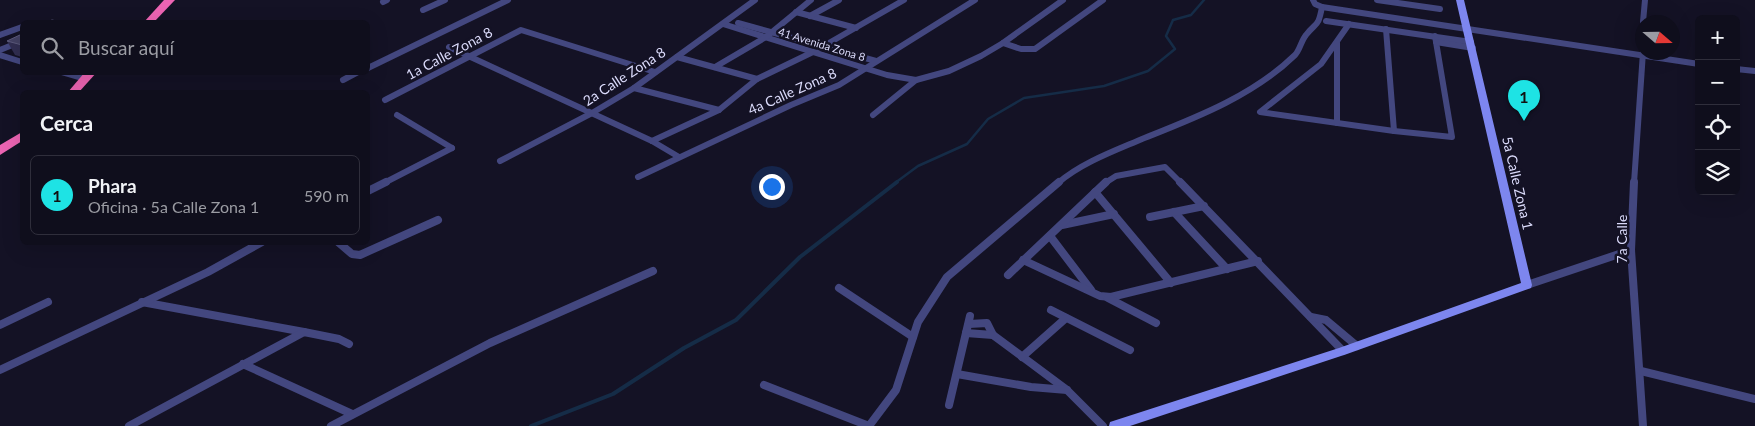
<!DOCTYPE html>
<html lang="es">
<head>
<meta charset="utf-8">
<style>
	:root { --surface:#0f0e1c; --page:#1d1c29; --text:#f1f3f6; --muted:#9b9ca3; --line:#2f2e3b; --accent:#1ee3e4 }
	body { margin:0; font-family:Lato,sans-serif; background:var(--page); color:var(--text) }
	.controls { position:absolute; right:15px; top:15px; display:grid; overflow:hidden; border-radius:8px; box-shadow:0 5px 20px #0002 }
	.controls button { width:45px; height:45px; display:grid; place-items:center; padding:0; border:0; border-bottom:1px solid var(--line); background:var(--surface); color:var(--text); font:25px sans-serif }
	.compass { position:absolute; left:1635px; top:15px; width:45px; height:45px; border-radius:50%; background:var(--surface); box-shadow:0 5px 20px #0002; rotate:110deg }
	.you { position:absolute; left:771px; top:186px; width:18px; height:18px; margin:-12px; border:4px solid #fff; border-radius:50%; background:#1a73e8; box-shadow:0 0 0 8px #1a73e833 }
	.badge { display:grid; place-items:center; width:32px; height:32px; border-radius:50%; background:var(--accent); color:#111; font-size:16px; font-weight:700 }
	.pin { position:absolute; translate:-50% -41px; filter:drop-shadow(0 1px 2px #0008) }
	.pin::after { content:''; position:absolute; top:26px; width:18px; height:15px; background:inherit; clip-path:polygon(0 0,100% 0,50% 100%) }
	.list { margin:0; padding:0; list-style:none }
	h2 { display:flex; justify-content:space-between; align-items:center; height:65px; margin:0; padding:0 20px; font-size:21px }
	h2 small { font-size:16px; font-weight:400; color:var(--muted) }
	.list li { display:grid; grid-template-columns:32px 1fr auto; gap:15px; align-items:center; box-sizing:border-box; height:80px; margin:0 10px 10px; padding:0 10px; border:1px solid var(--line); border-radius:8px }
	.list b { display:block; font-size:19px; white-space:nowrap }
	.list p { margin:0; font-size:16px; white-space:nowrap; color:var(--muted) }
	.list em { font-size:16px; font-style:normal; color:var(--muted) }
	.icon { flex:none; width:28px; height:28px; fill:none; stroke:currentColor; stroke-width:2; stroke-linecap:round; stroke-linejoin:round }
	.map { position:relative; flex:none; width:1755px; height:426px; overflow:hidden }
	.search { position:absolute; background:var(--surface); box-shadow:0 5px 20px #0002; left:20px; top:20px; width:350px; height:55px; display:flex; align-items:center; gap:12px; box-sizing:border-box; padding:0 18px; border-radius:8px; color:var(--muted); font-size:19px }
	.panel { position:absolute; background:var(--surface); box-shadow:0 5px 20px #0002; left:20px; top:90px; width:350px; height:155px; border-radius:8px }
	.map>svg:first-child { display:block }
</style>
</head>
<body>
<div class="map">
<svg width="1755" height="426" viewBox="0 0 1755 426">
	<rect width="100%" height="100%" fill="#141225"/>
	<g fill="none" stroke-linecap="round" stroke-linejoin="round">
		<!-- stream-far1 -->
		<polyline stroke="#152c47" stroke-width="2.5" points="895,183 918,166 967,144 988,119 1024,98 1104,86 1148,71 1175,49 1166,36 1173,20 1191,15 1204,0"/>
		<!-- stream -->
		<polyline stroke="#152c47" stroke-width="4" points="531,426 613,394 684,348 736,320 800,257 897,182"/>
		<!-- street-far1 -->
		<g stroke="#43477f" stroke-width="6">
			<polyline points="1377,0 1440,9"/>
			<polyline points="383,2 387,0"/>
			<polyline points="1322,7 1699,64"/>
			<polyline points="423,10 445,0"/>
			<polyline points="796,12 856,28"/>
			<polyline points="810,16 839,0"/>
			<polyline points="1326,21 1471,42"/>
			<polyline points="1643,22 1645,0"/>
			<polyline points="738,23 876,61"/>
			<polyline points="723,24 887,75 916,80"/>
			<polyline points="1349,24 1321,64 1260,112 1394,131 1452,137 1435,36"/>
			<polyline points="1386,29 1394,131"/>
			<polyline points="0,35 22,27"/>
			<polyline points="1436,42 1473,48"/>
			<polyline points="1003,43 1021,49 1035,49 1103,0"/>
			<polyline points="1337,43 1337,123"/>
			<polyline points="449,47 652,141 679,157"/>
			<polyline points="0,50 22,41"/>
			<polyline points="0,55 22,62"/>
			<polyline points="677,57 757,79"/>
			<polyline points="715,67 766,37 811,0"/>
			<polyline points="368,68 508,0"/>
			<polyline points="1736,69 1755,71"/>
			<polyline points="62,72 86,79"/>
			<polyline points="343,80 358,72"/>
			<polyline points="634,88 719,110"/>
			<polyline points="385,100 521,30 655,72"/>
			<polyline points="397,115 452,148"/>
			<polyline points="873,115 916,80 949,71 981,56 1003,43 1063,0"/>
			<polyline points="652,141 719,110 757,79 815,51 904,0"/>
			<polyline points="500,161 592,113 634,88 755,0"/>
			<polyline points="638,177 791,105 839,85 975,0"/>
			<polyline points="384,183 452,148"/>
			<path d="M1058,183C1081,163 1114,151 1142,139C1195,118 1253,96 1295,55C1300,50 1301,41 1306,35C1317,21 1318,28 1322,7L1315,4L1313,0"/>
			<polyline points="1105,183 1116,176 1165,167 1181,183"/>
			<polyline points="1634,183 1643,52"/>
		</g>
		<!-- street -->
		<g stroke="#43477f" stroke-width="8">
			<polyline points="1180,182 1343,351"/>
			<polyline points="1634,182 1631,250 1643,426"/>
			<polyline points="368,191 386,182"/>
			<polyline points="1095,192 1171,283"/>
			<polyline points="1174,212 1227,269"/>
			<polyline points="1150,217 1204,206"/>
			<polyline points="1062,225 1114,214"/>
			<polyline points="1050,236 1091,290"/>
			<polyline points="338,242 352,254 360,255 438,220"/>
			<polyline points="1023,260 1100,296 1111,297 1258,261"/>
			<polyline points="1008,275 1106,182"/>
			<polyline points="1527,285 1631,250"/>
			<polyline points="839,288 913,337"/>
			<polyline points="1108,298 1156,323"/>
			<polyline points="142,302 304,332"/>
			<polyline points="1051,310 1130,350"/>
			<polyline points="1311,317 1326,320 1357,346"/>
			<polyline points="969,324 987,323 993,335"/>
			<polyline points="0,325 48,302"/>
			<polyline points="966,333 993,335 1067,390 1103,426"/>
			<polyline points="1022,357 1066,318"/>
			<polyline points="243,364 352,414"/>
			<polyline points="0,370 208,272 262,242"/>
			<polyline points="1641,371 1755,399"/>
			<polyline points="957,374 1031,387 1067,390"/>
			<polyline points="764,385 869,426"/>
			<polyline points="949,405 970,316"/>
			<polyline points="129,426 304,332 339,339 349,344"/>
			<polyline points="331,426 490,343 653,271"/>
			<polyline points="869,426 896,390 918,322 947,277 1059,182"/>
		</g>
		<!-- secondary -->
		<polygon fill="#7d86ef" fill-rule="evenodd" points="1456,0 1464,0 1532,285 1531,288 1347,354 1130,426 1109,426 1110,422 1339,348 1521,283"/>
		<!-- highway -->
		<g fill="#ec64b3" fill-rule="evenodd">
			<polygon points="164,0 175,0 154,22 144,22"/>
			<polygon points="85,72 97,72 79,92 68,92"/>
			<polygon points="22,132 22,141 0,155 0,145"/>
		</g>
	</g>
	<!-- wall -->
	<polygon fill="#312e51" points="22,34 22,57 15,55 7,41"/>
	<!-- building -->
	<g fill="#434163" stroke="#5b597b">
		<polygon points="52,20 61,22 47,22"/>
		<polygon points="22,34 22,45 7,41"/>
	</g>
	<g text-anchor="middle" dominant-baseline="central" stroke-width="5" stroke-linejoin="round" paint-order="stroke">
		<!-- far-street labels -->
		<g font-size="11" fill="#dbdbfb" stroke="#141225">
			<text transform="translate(822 44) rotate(17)">41 Avenida Zona 8</text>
		</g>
		<!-- street labels -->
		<g font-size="14" fill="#dbdbfb" stroke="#141225">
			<text transform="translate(449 53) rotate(-28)">1a Calle Zona 8</text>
			<text transform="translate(624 76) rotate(-33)">2a Calle Zona 8</text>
			<text transform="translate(792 91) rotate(-24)">4a Calle Zona 8</text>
			<text transform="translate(1518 183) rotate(77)">5a Calle Zona 1</text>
			<text transform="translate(1621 239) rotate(-90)">7a Calle</text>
		</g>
	</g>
</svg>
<div class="controls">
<button>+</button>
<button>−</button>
<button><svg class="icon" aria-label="locate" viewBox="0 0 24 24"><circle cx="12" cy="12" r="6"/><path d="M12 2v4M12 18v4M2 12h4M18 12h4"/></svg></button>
<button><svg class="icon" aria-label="layers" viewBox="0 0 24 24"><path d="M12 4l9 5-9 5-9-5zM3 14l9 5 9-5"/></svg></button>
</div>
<svg class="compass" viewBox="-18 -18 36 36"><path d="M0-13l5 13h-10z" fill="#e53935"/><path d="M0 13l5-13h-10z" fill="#9b9ca3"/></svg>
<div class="you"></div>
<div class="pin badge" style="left:1524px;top:121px">1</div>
<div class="search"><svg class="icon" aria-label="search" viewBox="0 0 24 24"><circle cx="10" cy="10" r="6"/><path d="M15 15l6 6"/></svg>Buscar aquí</div>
<section class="panel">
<h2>Cerca<small></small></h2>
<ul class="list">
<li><span class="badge">1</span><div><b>Phara</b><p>Oficina · 5a Calle Zona 1</p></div><em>590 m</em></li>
</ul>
</section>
</div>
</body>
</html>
